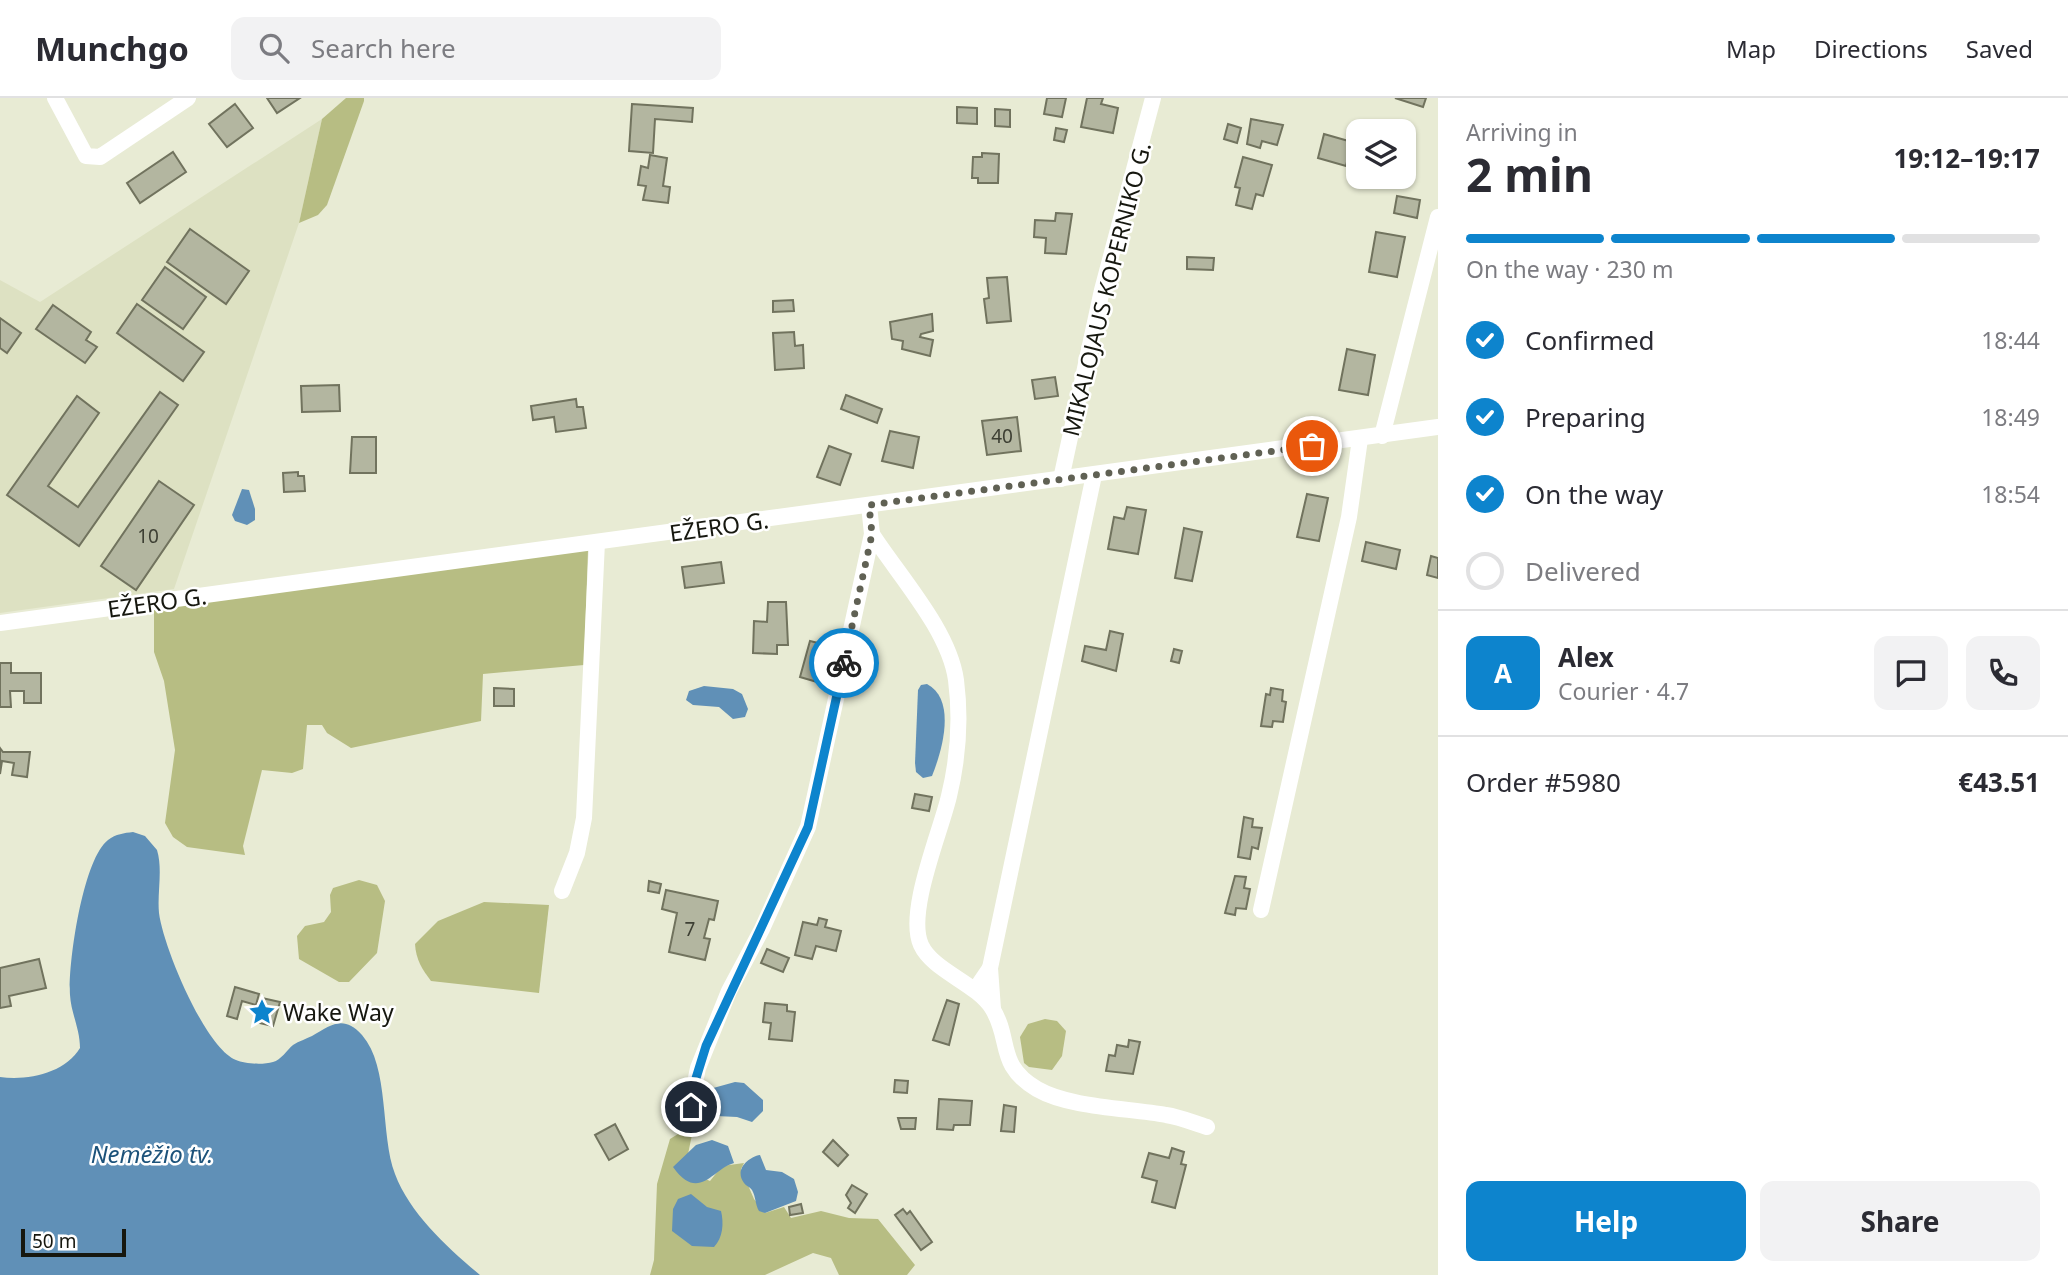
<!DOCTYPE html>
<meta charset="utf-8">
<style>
body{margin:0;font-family:"Noto Sans",sans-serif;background:#f2f2f3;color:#2b2b33;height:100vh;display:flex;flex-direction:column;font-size:26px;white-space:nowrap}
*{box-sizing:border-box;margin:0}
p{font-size:23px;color:#7c7c81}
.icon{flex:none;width:38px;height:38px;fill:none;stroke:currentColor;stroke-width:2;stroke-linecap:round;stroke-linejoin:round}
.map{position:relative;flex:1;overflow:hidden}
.details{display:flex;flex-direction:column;background:#fff;width:630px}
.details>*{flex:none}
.tools{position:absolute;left:1346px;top:21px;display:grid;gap:14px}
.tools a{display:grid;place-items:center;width:70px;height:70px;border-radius:14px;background:#fff;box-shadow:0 2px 5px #0004;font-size:35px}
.scale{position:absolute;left:21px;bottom:18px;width:105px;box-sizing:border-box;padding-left:7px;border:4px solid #16170f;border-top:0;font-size:19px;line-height:24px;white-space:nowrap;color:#16170f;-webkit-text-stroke:5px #fff;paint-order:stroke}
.pin{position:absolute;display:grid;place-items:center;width:60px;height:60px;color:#fff;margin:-30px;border:4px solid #fff;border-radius:50%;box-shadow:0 2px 7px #0007}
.courier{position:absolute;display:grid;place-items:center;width:70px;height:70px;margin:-35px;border:5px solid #0d84cd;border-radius:50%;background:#fff;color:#222;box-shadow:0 2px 9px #0007}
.overview em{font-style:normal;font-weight:700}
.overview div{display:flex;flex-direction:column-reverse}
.overview{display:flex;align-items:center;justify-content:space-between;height:119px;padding:0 28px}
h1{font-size:46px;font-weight:700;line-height:52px}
.bar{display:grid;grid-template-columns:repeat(4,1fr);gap:10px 7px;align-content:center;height:84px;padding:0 28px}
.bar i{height:9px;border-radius:5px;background:#e1e1e2}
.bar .active{background:#0d84cd}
.bar p{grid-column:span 4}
.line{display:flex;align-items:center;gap:18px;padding:0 28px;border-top:2px solid #e1e1e2}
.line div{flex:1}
.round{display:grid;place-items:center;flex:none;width:74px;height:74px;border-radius:14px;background:#f2f2f3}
ol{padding:0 28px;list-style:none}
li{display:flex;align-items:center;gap:21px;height:77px}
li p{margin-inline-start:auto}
li .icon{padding:7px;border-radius:50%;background:#0d84cd;color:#fff;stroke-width:4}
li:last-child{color:#7c7c81}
li i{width:38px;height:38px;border:4px solid #e1e1e2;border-radius:50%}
.button{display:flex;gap:14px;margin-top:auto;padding:14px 28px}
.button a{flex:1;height:80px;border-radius:14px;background:#0d84cd;color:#fff;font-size:28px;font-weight:700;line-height:80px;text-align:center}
.button a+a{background:#f2f2f3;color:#2b2b33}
header{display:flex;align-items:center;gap:42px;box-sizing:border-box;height:98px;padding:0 35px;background:#fff;border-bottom:2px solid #e1e1e2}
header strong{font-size:33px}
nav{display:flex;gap:38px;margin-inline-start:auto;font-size:24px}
.search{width:490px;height:63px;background:#f2f2f3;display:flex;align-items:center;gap:18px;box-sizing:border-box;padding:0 24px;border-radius:14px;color:#7c7c81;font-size:26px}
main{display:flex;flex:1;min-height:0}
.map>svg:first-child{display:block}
</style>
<header>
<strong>Munchgo</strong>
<div class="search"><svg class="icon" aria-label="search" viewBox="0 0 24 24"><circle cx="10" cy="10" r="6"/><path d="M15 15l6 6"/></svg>Search here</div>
<nav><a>Map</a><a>Directions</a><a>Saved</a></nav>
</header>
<main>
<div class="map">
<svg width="1438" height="1177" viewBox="0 0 1438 1177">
<rect width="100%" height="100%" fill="#e8ebd4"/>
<polygon fill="#dde1c2" points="322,21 299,125 174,491 0,515 0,182 40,204"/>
<g fill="#b7bd83">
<polygon points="346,0 364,0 364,3 327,107 318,117 299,125 322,21"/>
<polygon points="588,452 584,567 483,576 481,623 351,650 327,635 322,627 307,627 303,671 292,675 262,672 243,748 245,757 187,749 173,739 165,725 175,652 164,583 154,554 154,511"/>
<polygon points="359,782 377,787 385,803 377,855 349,884 339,884 299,861 297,838 305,828 324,824 331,814 330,797 333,790"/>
<path d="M484 804 549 807 539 895 431 883C422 871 416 862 415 846L438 823Z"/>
<polygon points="1045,921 1057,923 1066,933 1062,958 1052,972 1029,969 1024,965 1020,939 1028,926"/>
<polygon points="686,1031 693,1032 688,1056 676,1068 710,1083 722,1068 744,1065 741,1071 754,1101 765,1115 784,1109 791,1120 821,1113 849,1120 878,1121 915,1167 907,1177 839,1177 831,1160 813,1155 765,1177 650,1177 654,1162 657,1086 670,1041"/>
</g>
<g fill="#6090b7">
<polygon points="242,391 249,392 255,411 255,422 247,427 235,423 232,417"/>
<path d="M927 586C957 602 942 653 932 678L923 680 916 674 915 665 918 592 921 587Z"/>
<polygon points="704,588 733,591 742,596 748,611 745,619 733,621 719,609 693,607 686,602 689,593"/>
<path d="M133 734 145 738 157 752C163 772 157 794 159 815 163 848 205 950 236 962 245 966 263 967 273 964 281 962 287 952 293 947 299 943 306 941 312 938 332 926 344 917 362 937 390 969 380 1037 395 1076 410 1116 448 1150 480 1177H0V979C28 983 65 975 80 950 80 931 71 915 70 897 68 865 83 761 108 742 116 736 124 735 133 734Z"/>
<polygon points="735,984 744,985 763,1002 763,1013 752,1024 737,1019 716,1018 704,1011 702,999 706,992"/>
<path d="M712 1042 728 1048 734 1065C712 1071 699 1105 673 1069L696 1047Z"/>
<path d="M760 1057 766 1072 782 1074 794 1081 798 1094 796 1103 765 1115 759 1113C755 1106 756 1099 752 1092 750 1089 746 1088 744 1085 734 1072 748 1059 760 1057Z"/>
<path d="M691 1096 707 1109 721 1113C724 1125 723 1140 714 1149L692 1148 672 1133 673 1111 678 1101Z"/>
</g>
<g fill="#b3b6a0" stroke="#71735e" stroke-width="2">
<polygon points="267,0 300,0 277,15"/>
<polygon points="1047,0 1066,0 1062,19 1044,16"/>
<polygon points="1087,0 1103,0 1101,6 1118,10 1113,35 1081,29"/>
<polygon points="1395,0 1426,0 1423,9"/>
<polygon points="235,6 253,30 227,49 209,26"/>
<polygon points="632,6 693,10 692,24 655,21 653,55 629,53"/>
<polygon points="957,9 977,10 977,26 957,25"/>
<polygon points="995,11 1010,12 1010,29 995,28"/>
<polygon points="1251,21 1283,27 1277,47 1262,43 1260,50 1247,46"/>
<polygon points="1228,26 1241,30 1237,45 1224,41"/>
<polygon points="1056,30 1067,32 1064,44 1054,42"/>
<polygon points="1324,36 1352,44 1346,68 1318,60"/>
<polygon points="173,54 186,74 140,105 127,85"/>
<polygon points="982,55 999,56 998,85 978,85 978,80 972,80 973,59 982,59"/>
<polygon points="650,57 667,60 663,88 670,89 668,105 643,102 646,88 638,87 641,68 648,70"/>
<polygon points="1243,59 1272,67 1263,98 1256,96 1252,111 1236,107 1240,90 1235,89"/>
<polygon points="1363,79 1396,79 1396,84 1382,81 1381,84"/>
<polygon points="1397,98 1420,102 1417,120 1394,115"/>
<polygon points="1056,115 1072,116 1066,156 1045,155 1046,140 1034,139 1035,122 1055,123"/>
<polygon points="190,131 249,173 226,206 167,164"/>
<polygon points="1376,134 1405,139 1397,179 1369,174"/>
<polygon points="1187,159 1214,160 1213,172 1187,171"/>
<polygon points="165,169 206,199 183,231 142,202"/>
<polygon points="1007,179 1011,223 987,225 984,201 989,200 987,180"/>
<polygon points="793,202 794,213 773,214 773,203"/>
<polygon points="137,206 204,254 183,283 117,235"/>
<polygon points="53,207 91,234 86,242 97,249 85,265 36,231"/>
<polygon points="932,216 933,233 921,236 920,239 933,242 930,258 902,251 903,243 892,241 890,224"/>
<polygon points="0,220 21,235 7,255 0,250"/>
<polygon points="794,234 795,248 803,247 804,270 775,272 773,235"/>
<polygon points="1347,251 1375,257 1368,297 1339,292"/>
<polygon points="1055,279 1058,298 1035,301 1032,282"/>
<polygon points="339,287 340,313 302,314 301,288"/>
<polygon points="160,294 178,307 79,448 7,397 77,298 99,315 48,388 78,409"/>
<polygon points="846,297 882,311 877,325 841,311"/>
<polygon points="576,301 577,309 583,309 586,330 556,334 554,319 533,322 531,308"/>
<polygon points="1017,319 1021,353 987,357 982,323"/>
<polygon points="890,333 919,339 913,370 882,363"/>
<polygon points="352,339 376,339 376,375 350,375"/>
<polygon points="829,348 851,356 840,387 817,379"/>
<polygon points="298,374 298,378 304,378 305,393 284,394 283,375"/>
<polygon points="159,383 194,407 136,492 101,468"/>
<polygon points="1307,396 1328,400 1319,443 1297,439"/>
<polygon points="1127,409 1146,412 1138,456 1108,451 1114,419 1124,421"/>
<polygon points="1184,430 1202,434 1192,483 1175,480"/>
<polygon points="1366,444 1400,452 1396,471 1362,463"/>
<polygon points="1431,458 1438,460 1438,480 1427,477"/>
<polygon points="721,464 724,485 685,490 682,469"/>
<polygon points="768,504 786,504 788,547 777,547 777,556 753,555 754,523 767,524"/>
<polygon points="1110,533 1123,536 1116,573 1082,563 1085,548 1106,552"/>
<polygon points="810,543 826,547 817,584 800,579"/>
<polygon points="1174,551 1182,553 1179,565 1171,563"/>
<polygon points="0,565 11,565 11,575 41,575 41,605 24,605 24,593 10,593 11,609 0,609"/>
<polygon points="494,590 514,591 514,608 494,608"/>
<polygon points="1271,590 1283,592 1282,603 1286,604 1283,624 1273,623 1272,629 1261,628 1266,596 1270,597"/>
<polygon points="0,650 3,654 30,654 27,679 12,677 14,665 2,663 0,676"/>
<polygon points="915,696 932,699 929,713 912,710"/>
<polygon points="1244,719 1253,721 1252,729 1262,730 1258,751 1252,749 1250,761 1238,759"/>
<polygon points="1235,778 1246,779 1244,790 1250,791 1246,811 1236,810 1235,817 1225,815"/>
<polygon points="649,783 661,786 659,795 648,793"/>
<polygon points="666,792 718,803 714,822 709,821 704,840 710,841 705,862 669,854 677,815 662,811"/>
<polygon points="819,820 827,822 825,829 841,833 836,853 816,848 812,861 795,857 803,824 817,827"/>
<polygon points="767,851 789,860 783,874 761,865"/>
<polygon points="39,861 46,890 9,898 11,908 0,910 0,870"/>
<polygon points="235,889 259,896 256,907 242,903 237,921 227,918"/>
<polygon points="262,900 280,904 273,928 255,924"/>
<polygon points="947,902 959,906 949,947 933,942"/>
<polygon points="765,905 787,907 787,913 795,914 792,943 769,941 771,925 763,924"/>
<polygon points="1129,942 1140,944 1133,976 1106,973 1109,957 1115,958 1117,947 1128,949"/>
<polygon points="895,982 908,983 907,995 894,994"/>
<polygon points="939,1001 972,1003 970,1027 954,1027 953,1032 937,1031"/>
<polygon points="1004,1007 1016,1009 1014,1034 1001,1033"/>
<polygon points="898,1020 916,1020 915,1031 901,1031"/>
<polygon points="615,1026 628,1051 609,1062 595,1037"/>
<polygon points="833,1042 848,1057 838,1068 823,1054"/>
<polygon points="1172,1050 1184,1054 1181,1066 1186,1067 1175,1110 1152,1104 1157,1083 1142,1079 1149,1055 1169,1060"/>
<polygon points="852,1087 867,1096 855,1115 848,1110 851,1105 846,1097"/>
<polygon points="801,1106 803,1115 790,1117 789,1109"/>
<polygon points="903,1111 907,1116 910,1113 932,1144 921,1152 895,1117"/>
</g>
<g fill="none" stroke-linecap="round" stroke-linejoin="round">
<g stroke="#fff" stroke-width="16">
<polyline points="55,0 86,58 100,59 188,0"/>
<polyline points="1382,338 1438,119"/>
<polyline points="1061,381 1102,192 1153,0"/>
<path d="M872 436C899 478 949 532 956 582 961 621 958 661 949 698 941 733 906 814 921 847 933 873 976 885 992 910 1012 942 996 967 1037 991 1070 1010 1128 1010 1166 1017 1180 1019 1194 1025 1207 1029"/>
<polyline points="0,525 1438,329"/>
<polyline points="562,793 577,755 584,720 597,444"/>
<polyline points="1261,812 1349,419 1360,341"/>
<polyline points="990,870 1094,377"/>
<polyline points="975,892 990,870 993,911"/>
<polyline points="690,1009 698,970 729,893 762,831 808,729 872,436 869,407"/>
</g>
</g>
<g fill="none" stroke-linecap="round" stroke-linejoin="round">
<polyline stroke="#606154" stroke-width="7" stroke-dasharray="0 12.6" points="844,565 872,436 869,407 1312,348"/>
<polyline stroke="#0d84cd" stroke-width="9" points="691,1009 692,993 706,948 808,729 844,565"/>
</g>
<defs>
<symbol id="sight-bare" viewBox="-9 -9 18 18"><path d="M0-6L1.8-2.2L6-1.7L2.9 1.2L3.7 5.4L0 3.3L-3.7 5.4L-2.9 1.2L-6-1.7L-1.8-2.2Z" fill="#0d84cd" stroke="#fff" stroke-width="2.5" paint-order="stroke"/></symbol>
</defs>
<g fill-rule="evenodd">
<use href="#sight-bare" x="243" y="895" width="38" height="38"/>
</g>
<g text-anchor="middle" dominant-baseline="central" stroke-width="5" stroke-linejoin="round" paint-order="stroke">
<g font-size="19" fill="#3d3f33">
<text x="1002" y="338">40</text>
<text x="148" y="438">10</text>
<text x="690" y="831">7</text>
</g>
<g font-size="23" fill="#16170f" stroke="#fff">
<text transform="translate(1106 191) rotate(-76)">MIKALOJAUS KOPERNIKO G.</text>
<text transform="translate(719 428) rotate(-8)">EŽERO G.</text>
<text transform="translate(157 504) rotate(-8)">EŽERO G.</text>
</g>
<g font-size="23" fill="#16170f" stroke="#fff" text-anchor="start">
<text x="283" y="914">Wake Way</text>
</g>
<g font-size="24" font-style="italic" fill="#1c527a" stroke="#fff">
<text x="152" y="1055">Nemėžio tv.</text>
</g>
</g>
</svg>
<div class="tools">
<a><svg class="icon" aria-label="layers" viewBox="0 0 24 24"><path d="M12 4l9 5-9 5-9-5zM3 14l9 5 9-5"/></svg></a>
</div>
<div class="scale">50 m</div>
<div class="pin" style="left:1312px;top:348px;background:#ea580c"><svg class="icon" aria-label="bag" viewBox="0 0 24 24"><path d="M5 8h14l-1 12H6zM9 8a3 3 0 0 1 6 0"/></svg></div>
<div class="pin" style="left:691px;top:1009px;background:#1f2937"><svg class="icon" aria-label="home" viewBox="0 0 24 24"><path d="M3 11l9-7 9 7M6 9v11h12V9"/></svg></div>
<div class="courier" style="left:844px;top:565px"><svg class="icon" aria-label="bike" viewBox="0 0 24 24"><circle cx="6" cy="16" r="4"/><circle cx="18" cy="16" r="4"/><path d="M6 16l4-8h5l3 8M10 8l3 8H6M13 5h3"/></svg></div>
</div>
<section class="details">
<div class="overview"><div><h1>2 min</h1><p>Arriving in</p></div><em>19:12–19:17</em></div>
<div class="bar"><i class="active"></i><i class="active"></i><i class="active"></i><i></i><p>On the way · 230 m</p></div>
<ol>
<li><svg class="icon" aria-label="check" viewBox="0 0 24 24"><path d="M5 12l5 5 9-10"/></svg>Confirmed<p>18:44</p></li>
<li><svg class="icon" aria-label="check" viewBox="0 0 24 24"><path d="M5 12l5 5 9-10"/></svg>Preparing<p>18:49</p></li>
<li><svg class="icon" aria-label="check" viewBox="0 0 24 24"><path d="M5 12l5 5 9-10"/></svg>On the way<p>18:54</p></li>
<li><i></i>Delivered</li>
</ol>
<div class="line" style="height:126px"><b class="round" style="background:#0d84cd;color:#fff">A</b><div><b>Alex</b><p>Courier · 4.7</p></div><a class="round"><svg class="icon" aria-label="chat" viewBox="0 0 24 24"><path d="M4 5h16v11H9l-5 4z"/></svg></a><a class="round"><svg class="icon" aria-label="phone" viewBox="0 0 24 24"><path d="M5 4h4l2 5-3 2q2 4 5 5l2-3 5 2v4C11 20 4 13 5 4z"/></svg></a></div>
<div class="line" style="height:91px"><div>Order #5980</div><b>€43.51</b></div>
<div class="button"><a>Help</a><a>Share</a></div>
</section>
</main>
